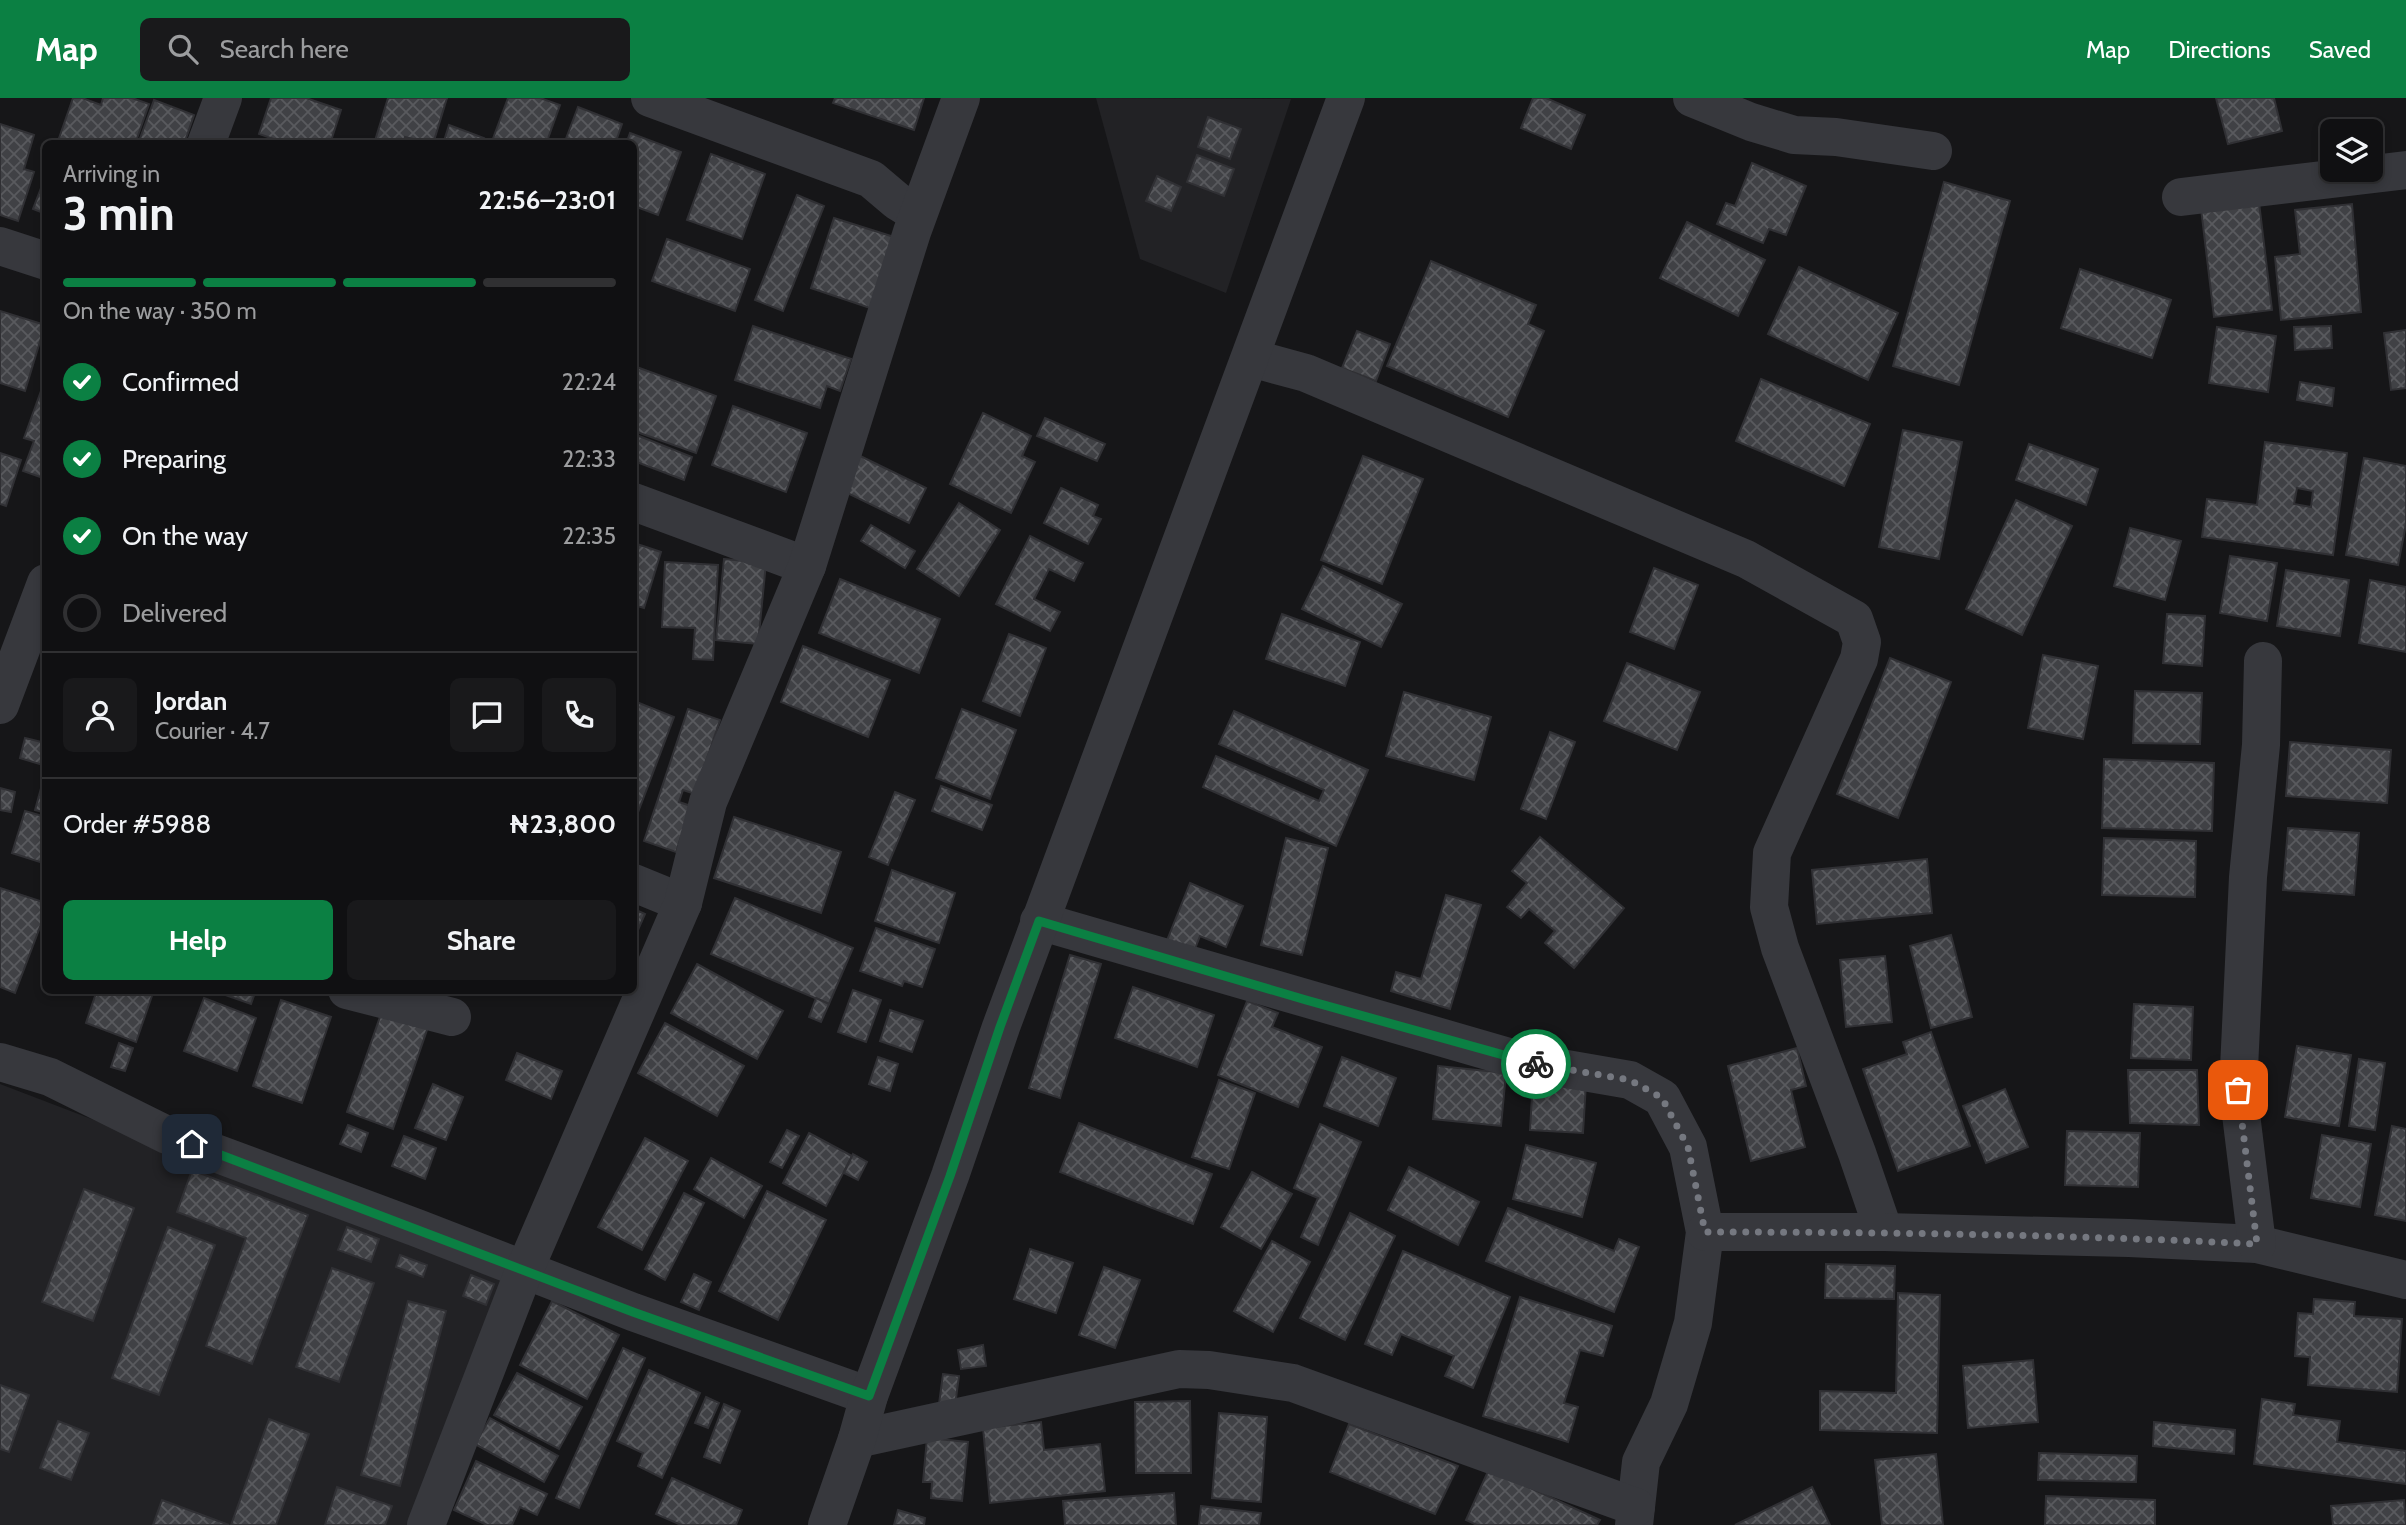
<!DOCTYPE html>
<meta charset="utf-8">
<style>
body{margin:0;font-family:Cabin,sans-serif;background:#19191b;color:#f1f3f6;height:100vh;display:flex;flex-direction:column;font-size:26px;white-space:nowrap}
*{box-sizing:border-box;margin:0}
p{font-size:23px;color:#9c9d9f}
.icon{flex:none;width:38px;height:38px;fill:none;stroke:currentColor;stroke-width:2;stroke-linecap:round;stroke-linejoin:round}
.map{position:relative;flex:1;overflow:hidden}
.sheet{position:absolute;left:42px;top:42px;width:595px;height:854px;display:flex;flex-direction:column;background:#101012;border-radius:10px;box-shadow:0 4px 10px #0003,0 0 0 2px #303032}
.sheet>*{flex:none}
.buttons{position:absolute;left:2320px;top:21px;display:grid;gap:14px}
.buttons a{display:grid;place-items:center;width:63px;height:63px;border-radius:10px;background:#101012;box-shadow:0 4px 10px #0003,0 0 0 2px #303032;font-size:35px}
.pin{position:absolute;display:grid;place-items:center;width:60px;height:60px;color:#fff;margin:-30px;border-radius:14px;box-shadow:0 4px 10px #0006}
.courier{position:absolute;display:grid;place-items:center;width:70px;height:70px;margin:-35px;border:5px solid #0b8043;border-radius:50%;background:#fff;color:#222;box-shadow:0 2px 9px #0007}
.summary em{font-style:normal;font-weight:700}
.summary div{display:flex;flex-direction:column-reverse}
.summary{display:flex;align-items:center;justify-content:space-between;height:119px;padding:0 21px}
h1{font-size:46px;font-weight:700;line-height:52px}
.bar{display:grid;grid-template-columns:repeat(4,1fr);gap:10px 7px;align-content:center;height:84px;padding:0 21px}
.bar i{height:9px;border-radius:5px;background:#303032}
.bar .active{background:#0b8043}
.bar p{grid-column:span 4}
.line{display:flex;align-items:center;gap:18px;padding:0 21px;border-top:2px solid #303032}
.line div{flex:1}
.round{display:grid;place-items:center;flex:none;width:74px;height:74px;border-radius:10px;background:#19191b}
ol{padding:0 21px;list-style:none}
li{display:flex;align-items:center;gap:21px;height:77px}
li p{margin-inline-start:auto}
li .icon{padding:7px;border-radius:50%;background:#0b8043;color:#fff;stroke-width:4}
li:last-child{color:#9c9d9f}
li i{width:38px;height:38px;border:4px solid #303032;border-radius:50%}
.cta{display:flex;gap:14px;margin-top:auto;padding:14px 21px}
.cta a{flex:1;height:80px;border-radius:10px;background:#0b8043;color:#fff;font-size:28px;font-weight:700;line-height:80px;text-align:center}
.cta a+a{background:#19191b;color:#f1f3f6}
header{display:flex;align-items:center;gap:42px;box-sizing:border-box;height:98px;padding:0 35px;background:#0b8043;color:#fff}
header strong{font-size:33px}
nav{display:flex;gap:38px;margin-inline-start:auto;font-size:24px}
.search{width:490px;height:63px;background:#19191b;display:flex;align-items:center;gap:18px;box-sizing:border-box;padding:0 24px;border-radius:10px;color:#9c9d9f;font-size:26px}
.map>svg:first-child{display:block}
</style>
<header>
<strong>Map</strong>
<div class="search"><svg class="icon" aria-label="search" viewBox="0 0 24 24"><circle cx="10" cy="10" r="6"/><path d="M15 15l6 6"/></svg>Search here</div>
<nav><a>Map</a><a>Directions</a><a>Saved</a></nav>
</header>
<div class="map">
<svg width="2406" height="1427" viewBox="0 0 2406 1427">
<defs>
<pattern id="building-cross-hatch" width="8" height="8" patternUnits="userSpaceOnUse" patternTransform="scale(1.75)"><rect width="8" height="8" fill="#404145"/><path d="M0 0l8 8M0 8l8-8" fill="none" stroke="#595a5e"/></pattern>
</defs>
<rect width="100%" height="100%" fill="#161618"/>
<g fill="#222225">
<polygon points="1096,0 1291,1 1226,195 1140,161"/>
<polygon points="0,986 515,1183 413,1427 0,1427"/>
</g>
<g fill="url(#building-cross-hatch)" stroke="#303034" stroke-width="2" fill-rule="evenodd">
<polygon points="73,0 82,0 101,7 103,0 132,0 149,6 135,46 57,46"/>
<polygon points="271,0 306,0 341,12 330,46 288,46 259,36"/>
<polygon points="388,0 447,0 433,46 405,39 403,46 374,46"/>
<polygon points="508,0 540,0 560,7 546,46 491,46"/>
<polygon points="835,0 924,0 914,32 833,5"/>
<polygon points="1533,0 1546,0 1585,17 1571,51 1521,30"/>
<polygon points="2216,0 2274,0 2282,33 2228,46"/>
<polygon points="154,2 194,17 184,46 138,46"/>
<polygon points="578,9 622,26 615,46 564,46"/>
<polygon points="1208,19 1241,31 1230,61 1198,49"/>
<polygon points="0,26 34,37 24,71 34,74 18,123 0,117"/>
<polygon points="449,27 484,40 482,46 443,46"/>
<polygon points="630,35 681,54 658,117 634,108 634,46 626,46"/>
<polygon points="711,56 765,76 742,141 687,122"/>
<polygon points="1197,57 1234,71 1224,98 1187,84"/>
<polygon points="1752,65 1806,88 1786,137 1769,131 1763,145 1717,126 1726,105 1735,108"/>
<polygon points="46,77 46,116 33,111"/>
<polygon points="1157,78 1181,89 1171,113 1146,103"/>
<polygon points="1944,84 2010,103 1959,287 1893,268"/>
<polygon points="2258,96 2272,212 2214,219 2200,102"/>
<polygon points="797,97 824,108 783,213 755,202"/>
<polygon points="2352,106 2361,214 2281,222 2275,159 2300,156 2295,112"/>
<polygon points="834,120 894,139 870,210 811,190"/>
<polygon points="1687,124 1765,162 1738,218 1660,180"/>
<polygon points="667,141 750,171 735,213 652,183"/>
<polygon points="1431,163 1536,207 1528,226 1544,233 1508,319 1387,268"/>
<polygon points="1799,169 1898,215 1868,282 1768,236"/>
<polygon points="2080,171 2171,202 2152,260 2061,230"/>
<polygon points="0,213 45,227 25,293 0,285"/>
<polygon points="753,228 851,261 840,293 827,288 820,310 735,282"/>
<polygon points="2331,228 2332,250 2295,252 2294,229"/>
<polygon points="2217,229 2276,238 2268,294 2209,285"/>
<polygon points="2406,232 2406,290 2391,292 2384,235"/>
<polygon points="1357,233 1390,246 1376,283 1342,270"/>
<polygon points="634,268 716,298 696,355 634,333"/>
<polygon points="46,279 46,381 23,373 34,343 24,340"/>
<polygon points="1761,281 1870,326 1844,388 1736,343"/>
<polygon points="2300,284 2334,290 2332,308 2297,302"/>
<polygon points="733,308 807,335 786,394 712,367"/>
<polygon points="983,315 1031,338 1022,358 1035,364 1011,415 950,386"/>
<polygon points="1045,320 1105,346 1097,363 1037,338"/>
<polygon points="1903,332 1962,344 1939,461 1879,449"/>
<polygon points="634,336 692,359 684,382 634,363"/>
<path d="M2265 344 2347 355 2333 457 2202 439 2207 401 2257 407ZM2297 390 2313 393 2311 409 2294 406Z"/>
<polygon points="2029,346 2098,371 2086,407 2016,382"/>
<polygon points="852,354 926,390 909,425 835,389"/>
<polygon points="0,355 21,362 6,408 0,406"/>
<polygon points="1363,358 1423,381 1382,486 1321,462"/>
<polygon points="2364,360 2406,368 2406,426 2398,467 2346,457"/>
<polygon points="1061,390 1098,407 1093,418 1101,421 1088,446 1044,425"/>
<polygon points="2016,402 2072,428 2022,537 1966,511"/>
<polygon points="959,405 1000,432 959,498 917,471"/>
<polygon points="871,427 915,453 905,470 861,443"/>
<polygon points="2130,430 2181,443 2165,502 2114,488"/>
<polygon points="1030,438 1083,465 1074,483 1049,471 1034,501 1060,514 1050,533 996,506"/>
<polygon points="634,445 661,454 644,510 634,507"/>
<polygon points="2230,458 2277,465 2267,523 2220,515"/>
<polygon points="724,461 766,465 758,546 716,542"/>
<polygon points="665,464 718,467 713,562 693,561 695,530 662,529"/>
<polygon points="1323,468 1402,506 1381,549 1302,511"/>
<polygon points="1654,470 1698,487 1674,551 1630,534"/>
<polygon points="2286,472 2349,482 2340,538 2277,528"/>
<polygon points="840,481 940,521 919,575 819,535"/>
<polygon points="2370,482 2406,489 2406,554 2359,545"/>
<polygon points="1282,516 1360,544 1345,588 1266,561"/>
<polygon points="2167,516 2205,518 2202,568 2163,565"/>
<polygon points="1009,536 1046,550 1020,618 983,603"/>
<polygon points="803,548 890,582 868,639 781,604"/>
<polygon points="2043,557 2098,568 2083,641 2028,630"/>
<polygon points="1890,560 1951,584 1898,720 1837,696"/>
<polygon points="1627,565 1700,594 1677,652 1604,623"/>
<polygon points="2135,593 2202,595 2200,646 2133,645"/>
<polygon points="1404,594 1491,619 1474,682 1386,658"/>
<polygon points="634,603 674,619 634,725"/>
<polygon points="688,611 720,622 695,696 683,692 679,704 691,708 676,754 644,743"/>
<polygon points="962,611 1016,632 990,701 936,680"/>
<polygon points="1234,613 1368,672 1336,748 1203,689 1216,658 1319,703 1324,692 1219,646"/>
<polygon points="1550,634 1575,644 1546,721 1521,711"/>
<polygon points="25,640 46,645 46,668 20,660"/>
<polygon points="2290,644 2391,652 2387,705 2286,698"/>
<polygon points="2104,661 2214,665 2212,733 2102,730"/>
<polygon points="46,672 46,715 35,712"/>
<polygon points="941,688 992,707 982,732 932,713"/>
<polygon points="0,690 15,694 11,714 0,712"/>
<polygon points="895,694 915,702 888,767 869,759"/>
<polygon points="25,713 46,719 46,766 12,755"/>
<polygon points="734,719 841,754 821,815 714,780"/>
<polygon points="2288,730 2359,735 2354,797 2283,792"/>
<polygon points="1540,739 1624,810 1574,870 1545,845 1555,833 1529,811 1521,820 1507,809 1527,785 1512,773"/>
<polygon points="1286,740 1328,750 1302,857 1261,847"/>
<polygon points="2104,740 2196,743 2195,799 2102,797"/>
<polygon points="1927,761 1932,815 1817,826 1812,772"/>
<polygon points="892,772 955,795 939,845 875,823"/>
<polygon points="1190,785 1243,808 1226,849 1200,838 1193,856 1166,845"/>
<polygon points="0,790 46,805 46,813 15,895 0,889"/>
<polygon points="1446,797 1481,807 1450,911 1391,893 1396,874 1421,881"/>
<polygon points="735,800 853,850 829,906 711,856"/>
<polygon points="634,811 645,816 634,841"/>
<polygon points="876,830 935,851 922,889 904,883 902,888 860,873"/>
<polygon points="1951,837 1972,919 1931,930 1910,848"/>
<polygon points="1070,857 1101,866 1060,1000 1029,990"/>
<polygon points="1885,858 1892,924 1846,929 1840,862"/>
<polygon points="697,866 783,913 757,961 671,915"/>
<polygon points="1133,889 1214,917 1197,969 1115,940"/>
<polygon points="97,892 154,892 136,944 86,925"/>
<polygon points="211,892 256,892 251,906"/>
<polygon points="853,892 881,902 866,944 838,934"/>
<polygon points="204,900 256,920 237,973 184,953"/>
<polygon points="816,900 829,906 821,924 809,919"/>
<polygon points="281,902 331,919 302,1005 253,988"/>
<polygon points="1247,903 1278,915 1272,929 1322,949 1298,1009 1218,977"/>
<polygon points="2134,906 2193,909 2191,962 2131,960"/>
<polygon points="890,912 923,923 912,954 880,943"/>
<polygon points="382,913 428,929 393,1031 347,1014"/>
<polygon points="665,925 744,968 717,1018 638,975"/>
<polygon points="1931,934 1970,1048 1898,1073 1863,971 1907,956 1903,944"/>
<polygon points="119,945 133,950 125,973 111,969"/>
<polygon points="2297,948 2351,957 2339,1028 2285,1019"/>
<polygon points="1797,950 1806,988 1791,992 1805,1049 1751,1063 1728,968"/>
<polygon points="517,955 562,973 551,1001 506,982"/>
<polygon points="878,959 898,966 890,993 869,986"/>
<polygon points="1342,959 1396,980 1378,1028 1324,1008"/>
<polygon points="2359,961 2385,965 2375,1032 2349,1028"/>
<polygon points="1438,968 1506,975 1501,1028 1433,1021"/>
<polygon points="2128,972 2197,972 2199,1027 2130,1025"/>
<polygon points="1533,981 1586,985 1583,1035 1530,1032"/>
<polygon points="1219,982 1255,995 1229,1071 1192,1059"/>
<polygon points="433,986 463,999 446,1042 415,1030"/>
<polygon points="2005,991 2028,1049 1986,1065 1963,1008"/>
<polygon points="1079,1025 1212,1076 1193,1126 1060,1074"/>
<polygon points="1320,1026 1361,1044 1318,1147 1301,1139 1318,1100 1294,1090"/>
<polygon points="348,1027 368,1035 361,1054 340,1046"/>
<polygon points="2392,1028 2406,1031 2406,1123 2375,1117"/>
<polygon points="787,1032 799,1038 782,1070 770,1064"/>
<polygon points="2067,1033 2140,1035 2138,1089 2065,1087"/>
<polygon points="809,1035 852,1058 826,1108 783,1085"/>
<polygon points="2322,1037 2371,1046 2360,1109 2311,1100"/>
<polygon points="404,1038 436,1050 425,1081 392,1068"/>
<polygon points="645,1040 688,1063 642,1152 598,1129"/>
<polygon points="1526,1047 1596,1065 1582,1119 1513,1101"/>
<polygon points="853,1056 867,1064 858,1082 844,1075"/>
<polygon points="711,1060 762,1088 744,1120 694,1091"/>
<polygon points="1409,1069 1479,1104 1458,1147 1388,1112"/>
<polygon points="192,1072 308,1117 252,1266 206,1248 246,1140 177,1114"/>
<polygon points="1252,1074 1292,1096 1261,1151 1221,1129"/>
<polygon points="84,1091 134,1110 93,1223 42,1204"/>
<polygon points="767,1093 826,1122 778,1222 719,1193"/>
<polygon points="684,1095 704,1105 665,1182 645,1171"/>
<polygon points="1508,1110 1614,1153 1619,1141 1639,1149 1614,1214 1486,1163"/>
<polygon points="1350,1115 1395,1138 1345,1242 1300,1220"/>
<polygon points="168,1129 215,1147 159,1297 112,1280"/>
<polygon points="347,1129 379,1141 371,1164 338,1152"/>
<polygon points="1272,1143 1310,1164 1273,1234 1234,1213"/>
<polygon points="1030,1151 1073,1165 1056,1215 1014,1201"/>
<polygon points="1403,1153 1510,1199 1473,1290 1445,1278 1454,1258 1401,1236 1392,1257 1365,1246"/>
<polygon points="400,1157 427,1167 423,1179 396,1169"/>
<polygon points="1826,1166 1895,1168 1894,1201 1825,1200"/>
<polygon points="1104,1169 1140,1182 1115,1250 1079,1237"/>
<polygon points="332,1170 374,1185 339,1284 296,1269"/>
<polygon points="694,1176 711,1184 699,1212 681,1204"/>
<polygon points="471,1177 494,1186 486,1207 463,1198"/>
<polygon points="1898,1195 1940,1197 1937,1335 1820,1332 1820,1293 1896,1295"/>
<polygon points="1520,1199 1612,1228 1603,1258 1580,1252 1564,1305 1578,1309 1568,1344 1483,1318"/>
<polygon points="2314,1201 2355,1204 2354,1218 2402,1221 2397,1294 2308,1287 2310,1259 2295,1258 2298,1215 2313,1216"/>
<polygon points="408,1203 446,1213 400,1388 361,1377"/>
<polygon points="552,1203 619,1237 587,1301 520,1267"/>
<polygon points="983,1247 986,1268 961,1271 958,1252"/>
<polygon points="623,1250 645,1260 579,1410 556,1400"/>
<polygon points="2033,1262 2038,1324 1968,1330 1963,1268"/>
<polygon points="649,1272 700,1295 662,1380 638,1368 643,1355 617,1343"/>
<polygon points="517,1275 582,1309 559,1351 494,1317"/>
<polygon points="943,1276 959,1278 955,1308 939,1306"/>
<polygon points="0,1287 29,1297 9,1354 0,1351"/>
<polygon points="706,1299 719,1305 708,1330 695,1325"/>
<polygon points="2262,1301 2295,1306 2293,1317 2340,1323 2337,1344 2406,1353 2406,1386 2254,1366"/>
<polygon points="1190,1303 1191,1375 1136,1375 1135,1304"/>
<polygon points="724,1306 740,1313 720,1365 704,1359"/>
<polygon points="1219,1315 1267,1319 1261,1404 1212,1400"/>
<polygon points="490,1320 558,1358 544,1384 475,1346"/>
<polygon points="269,1321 309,1336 276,1427 231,1427"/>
<polygon points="58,1323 89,1335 71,1382 40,1370"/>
<polygon points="1041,1324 1044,1352 1100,1346 1105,1393 990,1405 983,1330"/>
<polygon points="2154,1324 2235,1332 2234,1356 2153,1348"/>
<polygon points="1349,1326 1458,1368 1435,1416 1330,1374"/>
<polygon points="927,1340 968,1344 962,1403 931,1400 932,1384 923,1384"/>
<polygon points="2039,1355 2137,1358 2136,1384 2038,1382"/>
<polygon points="1936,1356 1943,1427 1882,1427 1875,1362"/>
<polygon points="476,1363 547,1396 537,1417 520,1409 512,1427 487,1427 454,1412"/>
<polygon points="1489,1371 1600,1422 1597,1427 1477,1427 1466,1422"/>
<polygon points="672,1380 742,1412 736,1427 681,1427 656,1416"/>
<polygon points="337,1389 392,1408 385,1427 325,1427"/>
<polygon points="1812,1389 1830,1427 1735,1427"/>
<polygon points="1174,1395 1176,1427 1065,1427 1063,1403"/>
<polygon points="2046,1398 2155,1402 2155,1427 2045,1427"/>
<polygon points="162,1402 229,1427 153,1427"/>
<polygon points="2404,1402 2406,1427 2333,1427 2331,1408"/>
<polygon points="1201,1408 1261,1415 1259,1427 1199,1427"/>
<polygon points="898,1412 925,1420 924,1427 894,1427"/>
</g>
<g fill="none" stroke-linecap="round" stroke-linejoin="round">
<g stroke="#37383d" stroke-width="38">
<polyline points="650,0 871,81 897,103 918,116"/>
<polyline points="1692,0 1751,24 1794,37 1836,39 1933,53"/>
<polyline points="206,46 223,0"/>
<polyline points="2181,99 2406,72"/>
<polyline points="0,148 46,163"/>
<polyline points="1251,260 1306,275 1746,461 1854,521 1862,544 1859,561 1772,755 1769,809 1780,850 1857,1055 1884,1134"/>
<polyline points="634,404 807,468"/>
<polyline points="0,607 46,485"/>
<polyline points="634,785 683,805"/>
<polyline points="1039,823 1526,964 1630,982 1662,1000 1688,1049 1705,1134 1693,1225 1669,1306 1641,1364 1634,1427"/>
<polyline points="347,892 452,919"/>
<polyline points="0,964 50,979 167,1037 417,1130 633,1214 869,1298"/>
<polyline points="1705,1134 1884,1134 2129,1140 2257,1146 2406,1182"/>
<polyline points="2257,1146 2238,992 2248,779 2261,647 2263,563"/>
<polyline points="857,1341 1179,1271 1209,1272 1293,1285 1636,1409"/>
<polyline points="426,1427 524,1173 683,805 708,704 807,468 912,134 961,0"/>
<polyline points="827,1427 857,1341 869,1298 950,1078 1001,929 1346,0"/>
</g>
</g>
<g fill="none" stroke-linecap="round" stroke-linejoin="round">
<path stroke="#757880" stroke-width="7" stroke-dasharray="0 12.6" d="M1536 966 1630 982 1662 1000 1688 1049 1705 1134C1889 1134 2073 1137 2257 1146L2238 992"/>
<polyline stroke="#0b8043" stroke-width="9" points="192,1046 633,1214 869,1298 950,1078 1000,929 1039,823 1306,902 1536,966"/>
</g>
</svg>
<div class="buttons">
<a><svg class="icon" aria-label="layers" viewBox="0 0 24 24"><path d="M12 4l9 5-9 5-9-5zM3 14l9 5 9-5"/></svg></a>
</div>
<div class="pin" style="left:2238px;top:992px;background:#ea580c"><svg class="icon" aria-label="bag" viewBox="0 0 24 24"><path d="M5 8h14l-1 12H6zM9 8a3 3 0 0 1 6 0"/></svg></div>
<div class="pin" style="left:192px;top:1046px;background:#1f2937"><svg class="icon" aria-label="home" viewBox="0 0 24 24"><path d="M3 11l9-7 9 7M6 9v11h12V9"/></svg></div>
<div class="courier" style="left:1536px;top:966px"><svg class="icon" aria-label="bike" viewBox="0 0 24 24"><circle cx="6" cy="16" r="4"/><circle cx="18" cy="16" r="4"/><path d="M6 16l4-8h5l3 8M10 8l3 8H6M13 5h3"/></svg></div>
<section class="sheet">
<div class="summary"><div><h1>3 min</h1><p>Arriving in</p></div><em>22:56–23:01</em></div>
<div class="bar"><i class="active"></i><i class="active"></i><i class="active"></i><i></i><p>On the way · 350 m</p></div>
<ol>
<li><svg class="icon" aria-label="check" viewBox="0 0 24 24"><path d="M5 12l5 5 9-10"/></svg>Confirmed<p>22:24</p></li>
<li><svg class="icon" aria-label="check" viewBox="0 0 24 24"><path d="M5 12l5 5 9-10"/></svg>Preparing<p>22:33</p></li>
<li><svg class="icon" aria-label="check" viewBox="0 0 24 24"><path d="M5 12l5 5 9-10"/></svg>On the way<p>22:35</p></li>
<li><i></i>Delivered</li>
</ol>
<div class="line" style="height:126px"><a class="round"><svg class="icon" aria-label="person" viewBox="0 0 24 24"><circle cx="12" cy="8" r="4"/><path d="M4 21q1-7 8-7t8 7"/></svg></a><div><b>Jordan</b><p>Courier · 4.7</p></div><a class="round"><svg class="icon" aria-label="chat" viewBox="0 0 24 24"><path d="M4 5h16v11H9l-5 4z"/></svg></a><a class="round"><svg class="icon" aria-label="phone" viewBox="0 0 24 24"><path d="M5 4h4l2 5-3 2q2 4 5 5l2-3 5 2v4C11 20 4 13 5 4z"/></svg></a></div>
<div class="line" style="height:91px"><div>Order #5988</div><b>₦23,800</b></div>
<div class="cta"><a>Help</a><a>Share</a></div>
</section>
</div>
